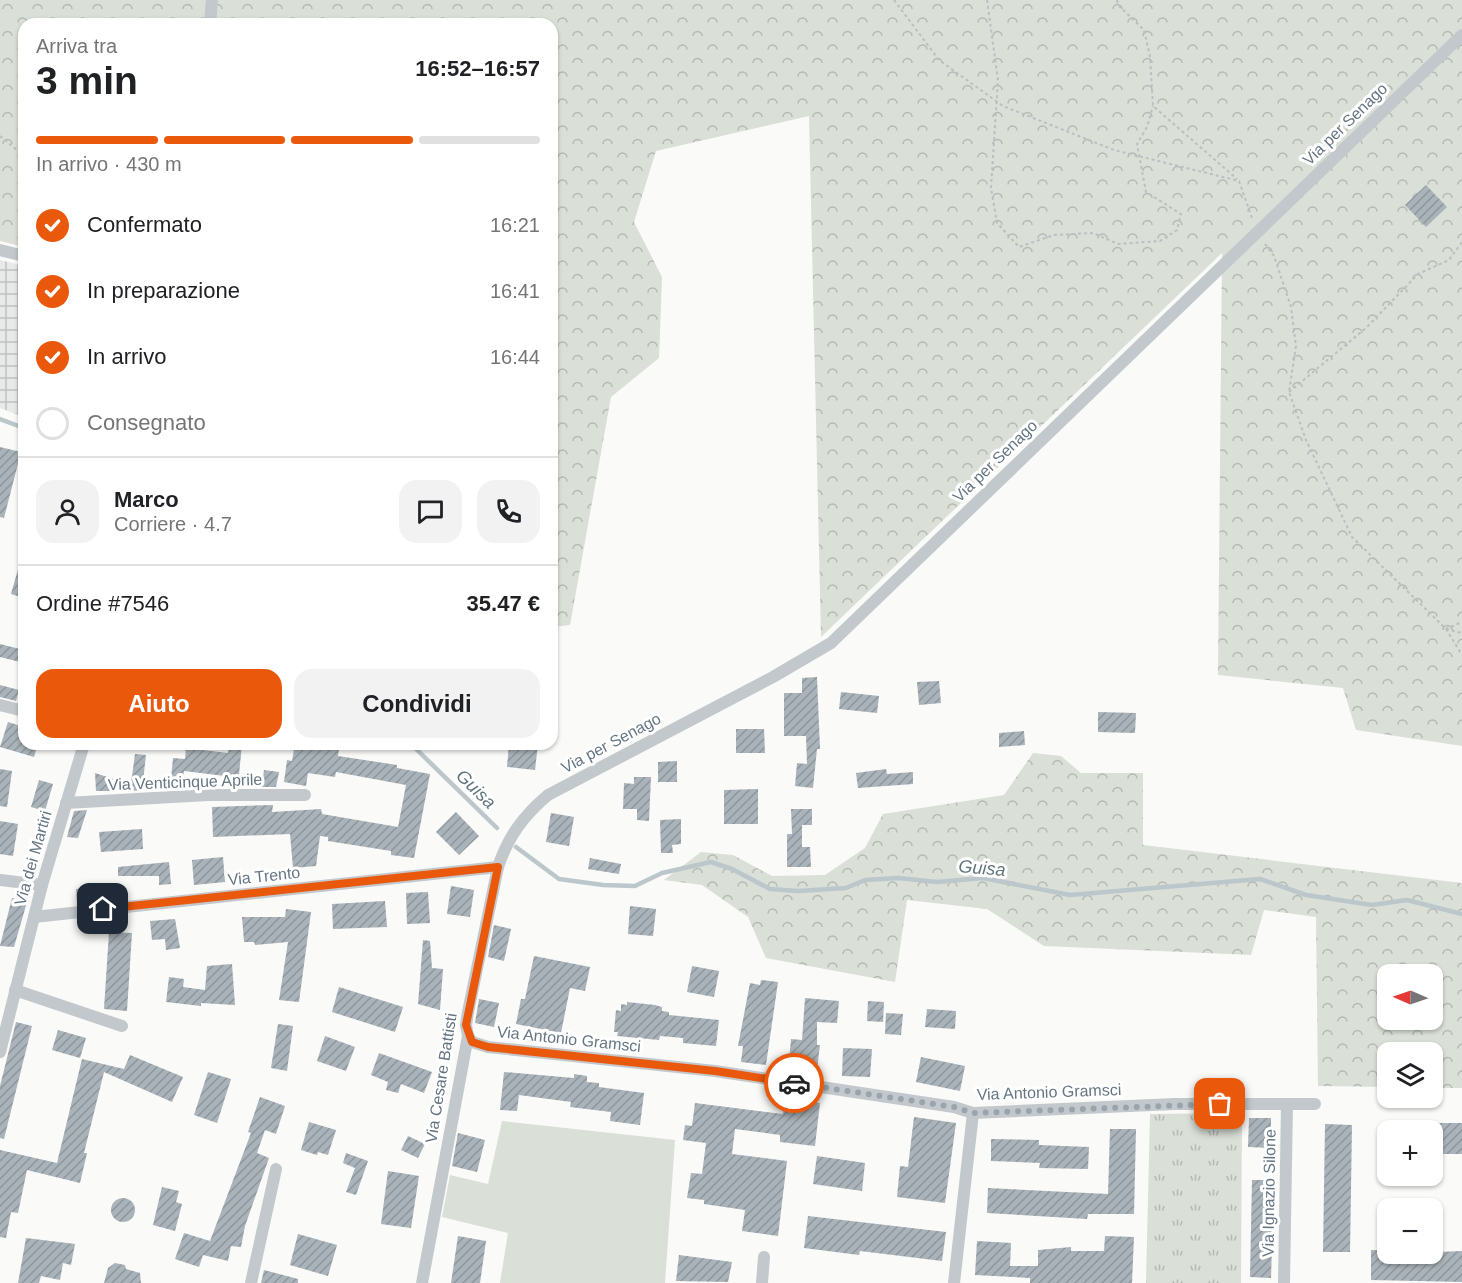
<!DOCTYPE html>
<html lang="it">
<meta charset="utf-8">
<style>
body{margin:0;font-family:Arial,sans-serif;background:#f2f2f2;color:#202124;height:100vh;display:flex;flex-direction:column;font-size:22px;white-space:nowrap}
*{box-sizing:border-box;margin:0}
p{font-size:20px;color:#757577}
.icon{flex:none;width:33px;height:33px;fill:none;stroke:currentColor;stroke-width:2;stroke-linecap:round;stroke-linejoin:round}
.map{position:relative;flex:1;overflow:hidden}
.panel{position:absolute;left:18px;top:18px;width:540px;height:732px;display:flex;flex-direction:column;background:#fff;border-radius:18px;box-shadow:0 2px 4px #0004}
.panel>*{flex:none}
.needle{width:39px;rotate:272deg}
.controls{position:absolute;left:1377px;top:964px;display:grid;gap:12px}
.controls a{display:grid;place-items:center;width:66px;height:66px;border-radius:12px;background:#fff;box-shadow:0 2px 4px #0004;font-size:30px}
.pin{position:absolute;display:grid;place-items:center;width:51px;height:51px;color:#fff;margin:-26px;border-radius:12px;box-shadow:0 3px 9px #0006}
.courier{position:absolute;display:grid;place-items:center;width:60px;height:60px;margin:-30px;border:4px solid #ea580c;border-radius:50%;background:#fff;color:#222;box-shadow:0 2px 8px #0007}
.overview em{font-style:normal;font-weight:700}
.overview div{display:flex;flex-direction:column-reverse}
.overview{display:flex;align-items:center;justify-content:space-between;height:102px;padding:0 18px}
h1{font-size:39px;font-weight:700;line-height:45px}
.bar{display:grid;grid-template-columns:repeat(4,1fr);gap:9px 6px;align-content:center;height:72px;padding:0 18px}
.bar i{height:8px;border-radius:4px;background:#e0e0e0}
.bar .selected{background:#ea580c}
.bar p{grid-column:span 4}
.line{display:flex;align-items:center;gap:15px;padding:0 18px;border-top:2px solid #e0e0e0}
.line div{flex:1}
.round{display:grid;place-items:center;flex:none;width:63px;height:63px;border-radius:18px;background:#f2f2f2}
ol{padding:0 18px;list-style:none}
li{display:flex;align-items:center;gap:18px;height:66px}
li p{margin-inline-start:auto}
li .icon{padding:6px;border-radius:50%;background:#ea580c;color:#fff;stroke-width:4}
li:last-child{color:#757577}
li i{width:33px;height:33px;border:3px solid #e0e0e0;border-radius:50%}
.primary-button{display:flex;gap:12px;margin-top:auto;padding:12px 18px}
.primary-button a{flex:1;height:69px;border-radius:18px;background:#ea580c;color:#fff;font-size:24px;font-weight:700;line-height:69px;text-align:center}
.primary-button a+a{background:#f2f2f2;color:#202124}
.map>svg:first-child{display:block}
</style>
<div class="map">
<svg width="1462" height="1283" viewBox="0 0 1462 1283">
<defs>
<pattern id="industrial-grid" width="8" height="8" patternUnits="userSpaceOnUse" patternTransform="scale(1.5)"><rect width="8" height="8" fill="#e8e9e9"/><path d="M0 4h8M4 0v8" fill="none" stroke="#c0c1c2"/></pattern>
<pattern id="forest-crowns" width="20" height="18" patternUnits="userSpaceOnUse" patternTransform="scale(1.5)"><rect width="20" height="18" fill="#dadfd7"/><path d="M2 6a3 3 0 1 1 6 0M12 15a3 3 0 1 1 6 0" fill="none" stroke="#b4b9b4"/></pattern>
<pattern id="park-tufts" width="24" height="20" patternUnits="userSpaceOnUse" patternTransform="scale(1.5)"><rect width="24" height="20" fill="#dadfd7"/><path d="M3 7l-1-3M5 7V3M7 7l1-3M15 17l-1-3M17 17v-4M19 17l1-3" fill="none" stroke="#b4b9b4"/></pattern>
<pattern id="building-hatch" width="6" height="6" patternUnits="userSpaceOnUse" patternTransform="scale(1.5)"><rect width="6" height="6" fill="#aab3b9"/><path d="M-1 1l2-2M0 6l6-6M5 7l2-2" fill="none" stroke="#8e969c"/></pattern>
</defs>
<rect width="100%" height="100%" fill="#fafaf8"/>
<polygon fill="url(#industrial-grid)" points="0,260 24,266 24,417 0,408"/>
<polygon fill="#dadfd7" points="502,1121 675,1140 665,1283 500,1283 508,1233 442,1217 450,1175 488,1184"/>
<g fill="url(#forest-crowns)" fill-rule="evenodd">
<polygon points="0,0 1462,0 1462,746 1356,730 1343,688 1218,675 1222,253 821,637 809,116 656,151 634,222 662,277 659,358 611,397 570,625 552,627 552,24 24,24 24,247 0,241"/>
<path d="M1033 753 1061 756 1081 773H1143V845L1462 883V1088H1433L1432 1053H1388L1387 1087 1318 1086 1316 917 1264 910 1251 955 1044 946 987 909 907 900 895 982 766 958 748 917 702 885 664 880 701 852 733 855 772 876 825 875 865 848 883 814 1004 795ZM1388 975H1432V1020H1388Z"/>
</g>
<polygon fill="url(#park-tufts)" points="1242,1113 1241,1283 1146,1283 1150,1114"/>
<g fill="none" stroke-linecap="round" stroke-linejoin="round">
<g stroke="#bbc7cb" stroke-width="4.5">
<polyline points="0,419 24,428"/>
<polyline points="411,744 497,828"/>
<polyline points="516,847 559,879 603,885 635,886 662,873 711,862 732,869 770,889 798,891 846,888 865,880 898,878 937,882 983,878 1070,895 1260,879 1306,895 1372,905 1407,900 1462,914"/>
</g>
</g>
<g fill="url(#building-hatch)">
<polygon points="1426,185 1447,207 1426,227 1405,205"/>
<polygon points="0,447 21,452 4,518 0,517"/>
<polygon points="21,559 24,560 24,598 11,594"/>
<polygon points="0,644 24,650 24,663 0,657"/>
<polygon points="817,677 820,749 817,749 813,788 795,786 797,763 807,764 806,736 784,736 784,693 802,693 802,678"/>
<polygon points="939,681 941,703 919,705 917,682"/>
<polygon points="0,685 19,690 16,701 0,697"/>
<polygon points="841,692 879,696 877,713 839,709"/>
<polygon points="1098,712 1136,713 1135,733 1098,732"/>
<polygon points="8,722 24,727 24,744 38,744 34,757 0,747"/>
<polygon points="736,729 764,729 765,753 736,753"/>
<polygon points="1024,731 1025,745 999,747 999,733"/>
<polygon points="229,744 242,745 238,784 224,783 225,776 184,771 182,788 170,789 173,758 185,759 186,748 228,753"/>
<polygon points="295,744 339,749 338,756 397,765 397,768 430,774 414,858 391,855 391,851 328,841 328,837 320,836 316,866 293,868 290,834 213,837 212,807 273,805 272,812 321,809 322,814 398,827 406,785 336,772 335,777 308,773 306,786 284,782 287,760 292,761"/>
<polygon points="509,744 538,744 535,770 507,767"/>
<polygon points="135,754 146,755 142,790 130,791"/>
<polygon points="677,761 677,782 658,782 658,762"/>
<polygon points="0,769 12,771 7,807 0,806"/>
<polygon points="886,769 887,774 913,772 913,784 858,788 856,773"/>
<polygon points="264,770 279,772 276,787 262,787"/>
<polygon points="95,773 126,783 125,791 96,791"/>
<polygon points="634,777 651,777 649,821 637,820 637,809 623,809 624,783 634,784"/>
<polygon points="39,780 53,784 45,811 31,807"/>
<polygon points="758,789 758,824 724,824 724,790"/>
<polygon points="791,809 812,809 812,825 802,825 802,847 810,847 811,867 787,867 787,834 792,834"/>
<polygon points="87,810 78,838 67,837 74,811"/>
<polygon points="456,812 479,836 459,855 436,832"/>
<polygon points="551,813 574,817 569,846 546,842"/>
<polygon points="681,819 681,844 672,845 673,853 661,853 660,820"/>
<polygon points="0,821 18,824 13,856 0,854"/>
<polygon points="142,829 143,849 101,852 99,832"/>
<polygon points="223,857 225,882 194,885 192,860"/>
<polygon points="590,858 621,864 619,874 588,869"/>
<polygon points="169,862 171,884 159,885 159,876 118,876 118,867"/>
<polygon points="110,886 112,900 77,903 76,889"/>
<polygon points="451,886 474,890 470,917 447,914"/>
<polygon points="428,892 430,923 407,924 406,893"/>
<polygon points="12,898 27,902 14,947 0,946"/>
<polygon points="385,901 387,927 333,929 332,904"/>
<polygon points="630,906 656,909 653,936 628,934"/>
<polygon points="286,909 311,912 299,1002 279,1000 288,942 255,945 254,942 244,942 242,917 285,917"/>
<polygon points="175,919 180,948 166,950 165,939 152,940 150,921"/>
<polygon points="494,925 511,929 504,961 488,957"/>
<polygon points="109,932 132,933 127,1011 104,1009"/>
<polygon points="423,940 430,941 432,968 443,969 440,1010 418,1004"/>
<polygon points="534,956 590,967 585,991 570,988 561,1033 516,1024 521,999 525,999"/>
<polygon points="232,964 235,1005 201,1003 201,1006 166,1002 169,977 184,979 183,987 205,990 207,966"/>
<polygon points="692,966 719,971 714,997 687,992"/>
<polygon points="761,980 778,982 766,1065 741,1062 743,1046 738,1046 750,983 760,985"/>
<polygon points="339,987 403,1007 395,1032 332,1012"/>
<polygon points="805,998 839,1001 837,1023 817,1022 817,1045 820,1045 817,1069 792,1066 792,1061 789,1061 791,1039 802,1040"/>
<polygon points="479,999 499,1003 494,1027 475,1023"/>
<polygon points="868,1001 884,1002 883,1022 867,1021"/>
<polygon points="627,1002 655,1005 662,1007 662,1011 669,1012 669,1015 719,1020 716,1046 683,1043 683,1038 660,1036 659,1040 617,1036 618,1032 614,1032 616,1010 621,1011 621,1004 627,1005"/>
<polygon points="927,1009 956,1011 955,1029 925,1027"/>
<polygon points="886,1013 903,1014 901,1035 885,1034"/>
<polygon points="16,1022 32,1026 4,1139 0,1138 0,1086"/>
<polygon points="278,1024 293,1026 287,1071 271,1068"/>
<polygon points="58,1030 86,1038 80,1058 52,1050"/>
<polygon points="325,1036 355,1047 346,1071 317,1061"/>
<polygon points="843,1048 872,1049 870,1077 842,1076"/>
<polygon points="379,1053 432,1072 424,1093 401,1084 398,1093 386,1090 388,1082 371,1075"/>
<polygon points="130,1055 183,1077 172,1102 104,1072 84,1153 87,1153 80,1183 27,1170 18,1213 11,1212 6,1238 0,1237 0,1150 57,1163 82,1059 124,1069"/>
<polygon points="921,1057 965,1066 960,1091 916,1082"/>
<polygon points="208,1072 231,1079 217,1123 194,1115"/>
<polygon points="504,1072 574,1078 574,1074 587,1076 587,1082 599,1083 599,1087 644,1093 640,1125 610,1121 611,1112 570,1107 571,1102 519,1095 517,1111 500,1110"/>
<polygon points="260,1097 285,1106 276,1134 265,1130 257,1153 269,1158 245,1226 241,1247 231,1246 228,1261 203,1255 199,1267 175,1259 184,1233 210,1241 251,1133 248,1132"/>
<polygon points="790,1099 820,1103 815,1146 780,1142 780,1135 735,1129 732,1154 787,1161 778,1236 742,1231 745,1210 704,1204 704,1200 687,1198 691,1173 702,1174 706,1143 683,1140 685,1125 692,1126 695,1103 783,1114 784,1105 789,1106"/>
<polygon points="914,1117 956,1123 945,1203 897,1197 900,1166 908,1167"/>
<polygon points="1249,1118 1271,1118 1271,1148 1248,1147"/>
<polygon points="309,1122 336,1130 328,1155 318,1152 317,1155 301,1150"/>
<rect x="1432" y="1123" width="30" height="31"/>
<polygon points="1325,1124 1352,1125 1350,1252 1323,1252"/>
<polygon points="1110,1129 1136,1129 1134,1214 1088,1214 1087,1219 987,1213 988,1188 1108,1194"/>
<polygon points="458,1133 485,1140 477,1172 452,1166"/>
<polygon points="408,1136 425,1144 418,1158 401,1150"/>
<polygon points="991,1139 1039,1140 1039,1145 1089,1147 1088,1169 1039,1168 1040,1163 991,1161"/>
<polygon points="346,1153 368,1161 356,1195 346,1192 355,1168 343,1163"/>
<polygon points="817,1156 865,1163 862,1191 813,1184"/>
<polygon points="388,1171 419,1176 411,1228 381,1224"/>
<polygon points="1252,1180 1274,1180 1271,1278 1250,1277"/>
<polygon points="162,1187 179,1191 176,1202 182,1204 175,1231 153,1225"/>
<circle cx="123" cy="1210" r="12"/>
<polygon points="808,1216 946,1232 942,1261 860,1251 859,1255 804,1248"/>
<polygon points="298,1234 337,1245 328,1276 290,1265"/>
<polygon points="458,1236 486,1241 480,1283 451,1283"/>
<polygon points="1105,1236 1134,1237 1132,1283 1030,1283 1030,1278 975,1275 977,1241 1011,1243 1010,1266 1038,1266 1038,1250 1071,1247 1071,1251 1104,1251"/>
<polygon points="26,1238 75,1244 71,1265 63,1263 60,1280 41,1276 39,1283 18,1283"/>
<polygon points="1371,1250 1388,1250 1388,1254 1462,1251 1462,1282 1371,1280"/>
<polygon points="679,1255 732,1262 728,1282 676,1281"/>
<polygon points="115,1263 125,1265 126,1269 140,1273 141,1283 104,1283 108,1268"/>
<polygon points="264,1270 298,1279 298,1283 261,1283"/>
</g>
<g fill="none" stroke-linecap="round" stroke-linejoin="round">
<g stroke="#bbbfc2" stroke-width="2" stroke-dasharray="3 3" stroke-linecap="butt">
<polyline points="894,0 939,60 1003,106 1114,150 1239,181 1252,218"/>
<polyline points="987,0 998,80 991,188 997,223 1019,247 1054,235 1093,233 1118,244 1160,241 1177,230 1181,214 1146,192 1137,144 1147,127 1153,106"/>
<polyline points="1117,0 1118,5 1144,30 1150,56 1153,106 1237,179"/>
<polyline points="0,136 24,156"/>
<polyline points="1265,244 1274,256 1291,307 1296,346 1289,392 1306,440 1352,537 1446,629 1462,622"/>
<polyline points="1289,392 1366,328 1418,274 1449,260 1462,242"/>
<polyline points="1446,629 1462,655"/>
<polyline points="1446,629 1462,633"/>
</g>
<g stroke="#c3c8cc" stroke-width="12">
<polyline points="210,24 212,0"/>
<polyline points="0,250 24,256"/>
<polyline points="0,705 24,711"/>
<polyline points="66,803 208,795 305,795"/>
<polyline points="0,880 42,885"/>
<polyline points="34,917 498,867"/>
<polyline points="15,990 122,1026"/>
<polyline points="468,1036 472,1042 488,1047 715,1071 954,1107 973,1113 1175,1104 1315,1104"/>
<polyline points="0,1052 42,885 84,744"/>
<polyline points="251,1283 276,1169"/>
<path d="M422 1283 468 1036 466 1025 468 1012 498 867C508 837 523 816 548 795L773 677 831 643 1462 35"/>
<polyline points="762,1283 764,1257"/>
<polyline points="954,1283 973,1113"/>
<polyline points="1284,1283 1287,1104"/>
</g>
</g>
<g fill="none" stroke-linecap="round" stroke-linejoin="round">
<polyline stroke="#99a4ac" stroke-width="6" stroke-dasharray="0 10.8" points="794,1083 954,1107 973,1113 1220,1104"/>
<polyline stroke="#ea580c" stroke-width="8" points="103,909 498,867 466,1025 472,1042 488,1047 715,1071 794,1083"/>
</g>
<g text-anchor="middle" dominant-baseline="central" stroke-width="6" stroke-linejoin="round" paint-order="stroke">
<g font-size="16" fill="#657683" stroke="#fff">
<text transform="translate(1345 124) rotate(-44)">Via per Senago</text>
<text transform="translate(995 461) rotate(-44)">Via per Senago</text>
<text transform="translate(611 743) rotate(-28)">Via per Senago</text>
<text transform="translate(185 782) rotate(-2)">Via Venticinque Aprile</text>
<text transform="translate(33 858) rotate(-74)">Via dei Martiri</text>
<text transform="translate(264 876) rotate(-6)">Via Trento</text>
<text transform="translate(569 1039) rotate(6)">Via Antonio Gramsci</text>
<text transform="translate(441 1078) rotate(-81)">Via Cesare Battisti</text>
<text transform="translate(1049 1092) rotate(-2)">Via Antonio Gramsci</text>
<text transform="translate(1269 1193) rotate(-89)">Via Ignazio Silone</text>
</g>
<g font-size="18" font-style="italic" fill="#60757c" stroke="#fff">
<text transform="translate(476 789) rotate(44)">Guisa</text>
<text transform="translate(982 868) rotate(5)">Guisa</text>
</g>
</g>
</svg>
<div class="controls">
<a><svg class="needle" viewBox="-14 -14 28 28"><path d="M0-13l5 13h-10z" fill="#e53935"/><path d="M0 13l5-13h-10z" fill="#757577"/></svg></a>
<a><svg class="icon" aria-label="layers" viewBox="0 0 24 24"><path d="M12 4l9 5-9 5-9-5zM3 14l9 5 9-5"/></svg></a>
<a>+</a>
<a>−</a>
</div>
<div class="pin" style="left:1220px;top:1104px;background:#ea580c"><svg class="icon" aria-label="bag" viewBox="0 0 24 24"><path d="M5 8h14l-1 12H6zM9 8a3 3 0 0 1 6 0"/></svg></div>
<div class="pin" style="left:103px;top:909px;background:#1f2937"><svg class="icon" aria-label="home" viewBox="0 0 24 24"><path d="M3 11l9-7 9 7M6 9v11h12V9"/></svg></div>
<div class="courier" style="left:794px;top:1083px"><svg class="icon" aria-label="car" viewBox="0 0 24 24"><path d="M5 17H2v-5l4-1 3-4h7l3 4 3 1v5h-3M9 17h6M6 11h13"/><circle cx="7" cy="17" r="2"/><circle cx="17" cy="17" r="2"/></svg></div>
<section class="panel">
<div class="overview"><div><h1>3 min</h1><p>Arriva tra</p></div><em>16:52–16:57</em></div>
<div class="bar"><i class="selected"></i><i class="selected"></i><i class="selected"></i><i></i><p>In arrivo · 430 m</p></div>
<ol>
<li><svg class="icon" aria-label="check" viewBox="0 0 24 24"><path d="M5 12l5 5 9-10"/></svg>Confermato<p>16:21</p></li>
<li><svg class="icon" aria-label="check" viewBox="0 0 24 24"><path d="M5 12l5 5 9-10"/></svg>In preparazione<p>16:41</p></li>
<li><svg class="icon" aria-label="check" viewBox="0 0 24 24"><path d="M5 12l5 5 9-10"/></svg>In arrivo<p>16:44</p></li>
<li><i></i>Consegnato</li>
</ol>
<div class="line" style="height:108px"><a class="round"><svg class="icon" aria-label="person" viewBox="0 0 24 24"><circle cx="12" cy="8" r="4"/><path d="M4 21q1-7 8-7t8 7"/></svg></a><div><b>Marco</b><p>Corriere · 4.7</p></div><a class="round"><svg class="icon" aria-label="chat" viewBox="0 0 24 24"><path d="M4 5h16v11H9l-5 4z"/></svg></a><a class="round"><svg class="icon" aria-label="phone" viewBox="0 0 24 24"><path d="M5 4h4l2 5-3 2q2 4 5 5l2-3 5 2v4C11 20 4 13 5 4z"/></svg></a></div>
<div class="line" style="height:78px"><div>Ordine #7546</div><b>35.47 €</b></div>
<div class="primary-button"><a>Aiuto</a><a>Condividi</a></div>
</section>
</div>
